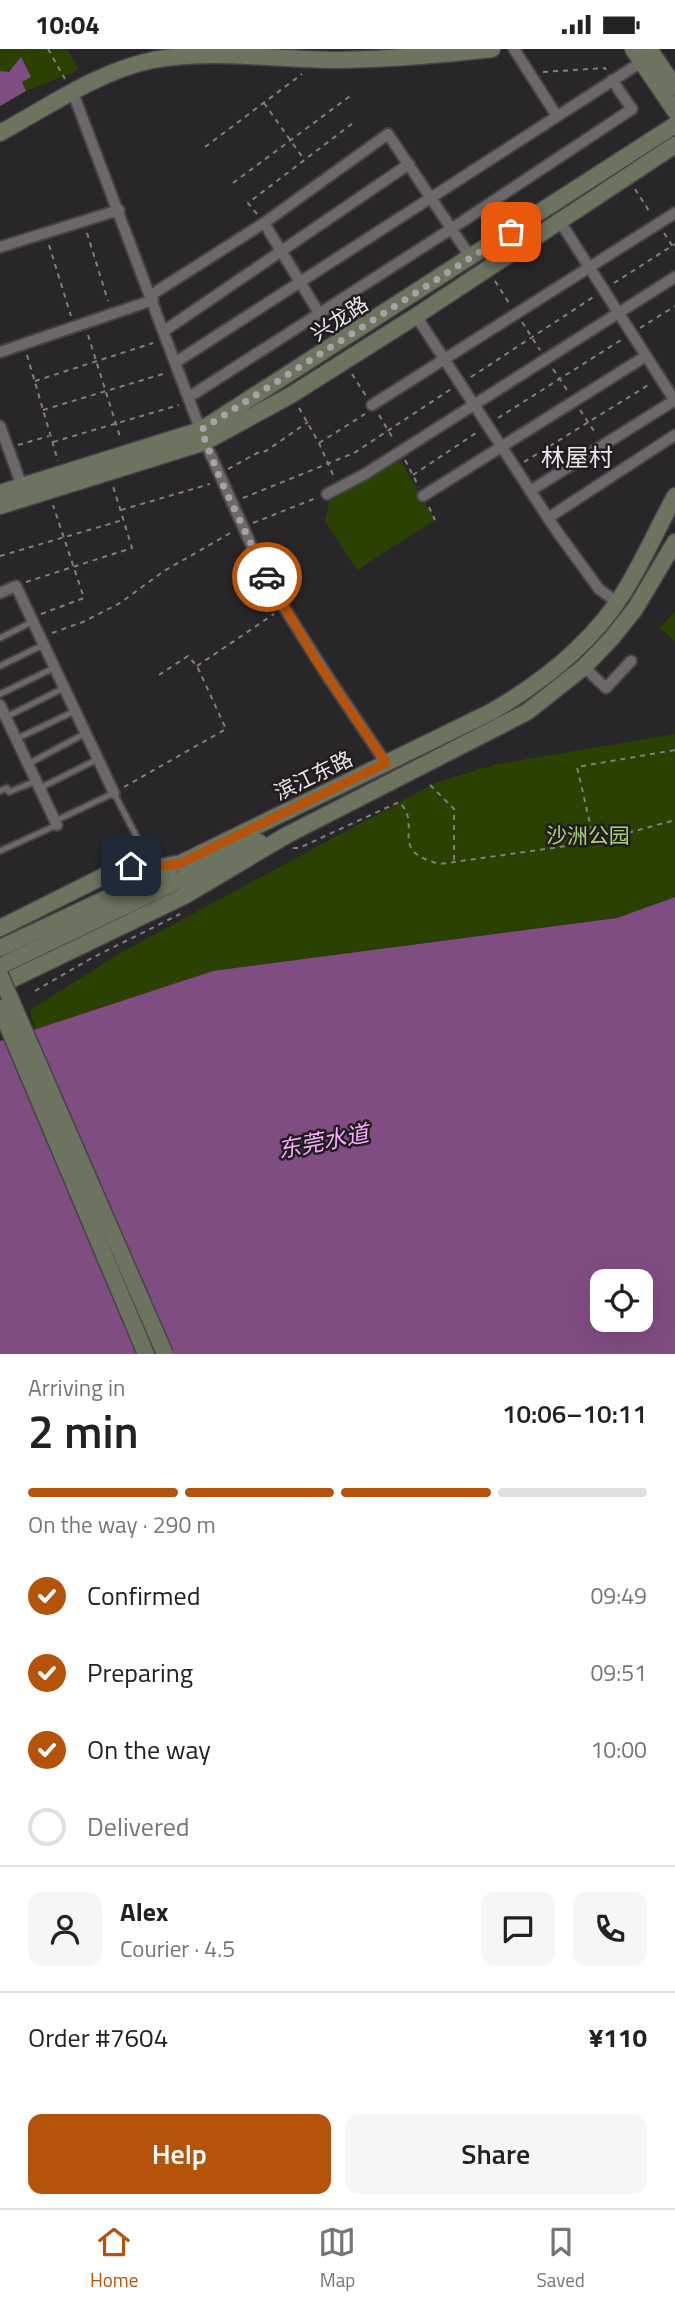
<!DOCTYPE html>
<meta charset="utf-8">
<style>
body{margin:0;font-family:"Titillium Web","Noto Sans SC",sans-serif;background:#f6f6f6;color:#222;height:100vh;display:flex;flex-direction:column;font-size:26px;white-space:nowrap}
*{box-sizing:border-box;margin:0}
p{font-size:23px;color:#767676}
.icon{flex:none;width:38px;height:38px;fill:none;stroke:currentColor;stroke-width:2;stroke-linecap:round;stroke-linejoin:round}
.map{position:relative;height:1305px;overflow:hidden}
.details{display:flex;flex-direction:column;background:#fff;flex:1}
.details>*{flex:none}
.controls{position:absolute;left:590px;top:1220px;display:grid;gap:14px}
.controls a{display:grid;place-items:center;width:63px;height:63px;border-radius:14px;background:#fff;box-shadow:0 7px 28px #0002;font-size:35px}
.pin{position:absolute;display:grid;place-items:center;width:60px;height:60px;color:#fff;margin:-30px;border-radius:14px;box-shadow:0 4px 10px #0006}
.courier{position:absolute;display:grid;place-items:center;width:70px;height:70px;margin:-35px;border:5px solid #b45309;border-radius:50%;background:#fff;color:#222;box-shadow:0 2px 9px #0007}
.head em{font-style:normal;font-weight:600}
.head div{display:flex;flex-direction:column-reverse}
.head{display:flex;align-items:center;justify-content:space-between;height:119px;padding:0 28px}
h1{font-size:46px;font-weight:600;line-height:52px}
.bar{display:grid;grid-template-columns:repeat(4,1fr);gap:10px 7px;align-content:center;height:84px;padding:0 28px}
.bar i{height:9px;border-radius:5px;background:#e0e0e0}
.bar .current{background:#b45309}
.bar p{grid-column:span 4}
.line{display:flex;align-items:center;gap:18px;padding:0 28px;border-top:2px solid #e0e0e0}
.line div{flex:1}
.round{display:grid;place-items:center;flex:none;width:74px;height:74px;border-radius:14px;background:#f6f6f6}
ol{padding:0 28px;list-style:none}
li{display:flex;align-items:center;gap:21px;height:77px}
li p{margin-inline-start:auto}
li .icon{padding:7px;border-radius:50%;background:#b45309;color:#fff;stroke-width:4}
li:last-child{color:#767676}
li i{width:38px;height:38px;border:4px solid #e0e0e0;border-radius:50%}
.cta{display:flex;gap:14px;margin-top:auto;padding:14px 28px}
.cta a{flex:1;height:80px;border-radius:14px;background:#b45309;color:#fff;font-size:28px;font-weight:600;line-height:80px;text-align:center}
.cta a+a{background:#f6f6f6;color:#222}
.status{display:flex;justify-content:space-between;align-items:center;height:49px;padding:0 35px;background:#fff;direction:ltr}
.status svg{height:19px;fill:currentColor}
.menu{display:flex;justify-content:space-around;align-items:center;height:98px;border-top:2px solid #e0e0e0;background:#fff;font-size:19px;color:#767676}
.menu a{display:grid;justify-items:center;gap:4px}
.menu .current{color:#b45309}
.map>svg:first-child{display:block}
</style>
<div class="status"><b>10:04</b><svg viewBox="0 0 49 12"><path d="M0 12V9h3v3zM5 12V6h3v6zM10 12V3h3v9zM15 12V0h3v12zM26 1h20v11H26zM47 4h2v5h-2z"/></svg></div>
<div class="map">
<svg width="675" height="1305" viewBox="0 0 675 1305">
<rect width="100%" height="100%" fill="#29262a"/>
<g fill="#2b4101">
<polygon points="0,0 67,0 79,21 26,42 0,57"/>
<polygon points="399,409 435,471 357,521 325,472 330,450"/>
<polygon points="675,562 675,592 660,579"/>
<polygon points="675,685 675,848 617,869 213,922 35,981 30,961 122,903 435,734 497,715"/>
</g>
<g fill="#804d83" fill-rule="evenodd">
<polygon points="21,8 31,28 22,33 26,42 0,57 0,22 9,23"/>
<path d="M675 848V1305H0V992L213 922 617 869ZM602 1232H640V1270H602Z"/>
</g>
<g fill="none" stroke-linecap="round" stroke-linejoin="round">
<defs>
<g id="lane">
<polyline points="0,589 32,573"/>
<polyline points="0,617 43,596"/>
<polyline points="0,645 54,619"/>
<polyline points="6,668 64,639"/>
<polyline points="16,690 75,662"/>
<polyline points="28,715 86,684"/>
<polyline points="40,739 98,710"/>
<polyline points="0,742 7,739 9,743 36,732"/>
<polyline points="55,772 114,744 142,798"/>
<polyline points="0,802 57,776"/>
</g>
<g id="street">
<polyline points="514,0 557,67"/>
<polyline points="73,44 205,393 256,507 278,549 330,631 386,714"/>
<polyline points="559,171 675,352"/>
<polyline points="264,174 319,264"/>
<polyline points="0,198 119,161"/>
<polyline points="151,246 264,174 388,85 471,209"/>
<polyline points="416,267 556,481 599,540 617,553"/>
<polyline points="164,282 409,115"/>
<polyline points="0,303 153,251"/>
<polyline points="176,313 643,12"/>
<polyline points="189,348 451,180 632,60 612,31"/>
<polyline points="372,356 675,164"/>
<polyline points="0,377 22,437"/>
<polyline points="530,442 675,351"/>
<polyline points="327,445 365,425 675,228"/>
<polyline points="423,447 646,307"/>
<polyline points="548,469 675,386"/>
<polyline points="0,544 16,537 114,744"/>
<polyline points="584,618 606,639 631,612"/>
<polyline points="0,656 57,776"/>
</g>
<g id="secondary">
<polyline points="633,0 675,62"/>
<polyline points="649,0 675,38"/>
<path d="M0 84C49 57 99 22 153 11 215 0 276 11 339 11 390 10 441 6 492 0"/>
<polyline points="0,444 201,381 675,76"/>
<polyline points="0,457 205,393 291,346 416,267 675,96"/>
<path d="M0 879 106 826 131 817 159 818 181 814 491 663C541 634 590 596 622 546 642 515 657 480 675 447"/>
<polyline points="0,899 169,820"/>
<polyline points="0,917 259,793"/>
<polyline points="0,936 184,847 287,786 527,663 584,618 611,590 635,560 675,493"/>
</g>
</defs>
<use href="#lane" stroke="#454345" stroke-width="9"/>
<use href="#street" stroke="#454345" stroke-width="14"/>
<use href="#secondary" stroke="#454345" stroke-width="19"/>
<g stroke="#817e81" stroke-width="2" stroke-dasharray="5 5" stroke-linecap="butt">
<polyline points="48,0 65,30"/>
<polyline points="543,23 605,19 606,21"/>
<polyline points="264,54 303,109"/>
<polyline points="205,98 302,25"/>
<polyline points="233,134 350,47"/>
<polyline points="635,140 651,165"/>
<polyline points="257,165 248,154 353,74"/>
<polyline points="87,184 108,252"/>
<polyline points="664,184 675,201"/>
<polyline points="49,196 71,267"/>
<polyline points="495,232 509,254"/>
<polyline points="614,234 675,195"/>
<polyline points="522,273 540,301"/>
<polyline points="640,279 675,257"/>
<polyline points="88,286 121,391"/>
<polyline points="27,306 58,412"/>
<polyline points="553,320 567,341"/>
<polyline points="352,325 366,347"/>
<polyline points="471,328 595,247"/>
<polyline points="35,332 153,294"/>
<polyline points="299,359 319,394 334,428"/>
<polyline points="43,361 166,324"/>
<polyline points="580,361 596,385"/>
<polyline points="379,366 394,391"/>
<polyline points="498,369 621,291"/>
<polyline points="53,393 179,356"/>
<polyline points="319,394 365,365"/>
<polyline points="18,396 49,387"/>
<polyline points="405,411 419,438"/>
<polyline points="524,413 650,335"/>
<polyline points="228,420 257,404 266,402 308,373"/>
<polyline points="413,426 479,382"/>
<polyline points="243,449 354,404 451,340"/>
<polyline points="429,458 435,471"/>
<polyline points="121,461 210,435"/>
<polyline points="253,474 316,449"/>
<polyline points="0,507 123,471"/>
<polyline points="26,533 132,499 113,437"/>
<polyline points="41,565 84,549 53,456"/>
<polyline points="52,584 83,573 120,554 164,522 232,483"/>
<polyline points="197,617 274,565"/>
<polyline points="430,736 454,760 454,812"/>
<polyline points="124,738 226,680 197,617 188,607 159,626"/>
<polyline points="594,792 577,718 675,701"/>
<path d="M293 799H299L399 753C424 777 386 802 440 815L595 793 675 771"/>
<polyline points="35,942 90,910 180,865"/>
</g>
<use href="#lane" stroke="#6b676b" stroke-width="5"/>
<use href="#street" stroke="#6b676b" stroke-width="10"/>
<use href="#secondary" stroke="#6c735f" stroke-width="16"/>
<defs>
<g id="secondary-bridge">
<polyline points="0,926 165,1305"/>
<polyline points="0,959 146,1305"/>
</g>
</defs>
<use href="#secondary-bridge" stroke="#454345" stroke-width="19" stroke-linecap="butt"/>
<use href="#secondary-bridge" stroke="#6c735f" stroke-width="16"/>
</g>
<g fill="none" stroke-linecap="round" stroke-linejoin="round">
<polyline stroke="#a5a3a6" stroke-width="7" stroke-dasharray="0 12.6" points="267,528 221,432 201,381 511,183"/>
<polyline stroke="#b45309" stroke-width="9" points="131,817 159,818 181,814 386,714 316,611 267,528"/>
</g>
<g text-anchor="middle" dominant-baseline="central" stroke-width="5" stroke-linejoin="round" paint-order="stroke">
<g font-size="21" fill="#e8e6e8" stroke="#201c20">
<text transform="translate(339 269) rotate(-33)">兴龙路</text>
<text transform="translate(313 726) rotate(-26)">滨江东路</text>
</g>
<g font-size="21" fill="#a9d373" stroke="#201c20">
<text x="588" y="786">沙洲公园</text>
</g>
<g font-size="23" font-style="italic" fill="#f7adfa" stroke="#201c20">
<text transform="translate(323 1092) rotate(-11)">东莞水道</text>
</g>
<g font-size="24" fill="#e8e6e8" stroke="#201c20">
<text x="577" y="408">林屋村</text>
</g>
</g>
</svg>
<div class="controls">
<a><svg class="icon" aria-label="locate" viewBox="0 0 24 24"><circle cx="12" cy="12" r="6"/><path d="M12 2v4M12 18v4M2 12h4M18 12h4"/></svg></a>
</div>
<div class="pin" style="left:511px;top:183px;background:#ea580c"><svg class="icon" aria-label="bag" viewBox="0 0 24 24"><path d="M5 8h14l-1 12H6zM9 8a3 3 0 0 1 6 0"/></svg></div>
<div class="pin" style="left:131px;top:817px;background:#1f2937"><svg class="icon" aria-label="home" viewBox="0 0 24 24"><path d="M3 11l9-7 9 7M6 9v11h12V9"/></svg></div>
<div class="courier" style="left:267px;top:528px"><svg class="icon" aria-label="car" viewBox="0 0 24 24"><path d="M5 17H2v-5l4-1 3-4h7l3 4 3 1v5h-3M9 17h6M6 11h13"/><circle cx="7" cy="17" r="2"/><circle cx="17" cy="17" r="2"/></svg></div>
</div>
<section class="details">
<div class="head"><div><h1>2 min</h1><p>Arriving in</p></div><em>10:06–10:11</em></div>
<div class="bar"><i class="current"></i><i class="current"></i><i class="current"></i><i></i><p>On the way · 290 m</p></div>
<ol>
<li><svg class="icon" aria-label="check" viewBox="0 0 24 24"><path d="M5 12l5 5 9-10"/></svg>Confirmed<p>09:49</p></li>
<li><svg class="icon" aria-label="check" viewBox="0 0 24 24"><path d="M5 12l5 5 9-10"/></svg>Preparing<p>09:51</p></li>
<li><svg class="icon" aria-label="check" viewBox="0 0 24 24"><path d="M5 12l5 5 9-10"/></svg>On the way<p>10:00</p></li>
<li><i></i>Delivered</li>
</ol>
<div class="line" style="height:126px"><a class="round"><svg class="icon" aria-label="person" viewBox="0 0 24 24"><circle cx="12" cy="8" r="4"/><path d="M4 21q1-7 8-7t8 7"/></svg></a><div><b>Alex</b><p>Courier · 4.5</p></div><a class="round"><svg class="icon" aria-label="chat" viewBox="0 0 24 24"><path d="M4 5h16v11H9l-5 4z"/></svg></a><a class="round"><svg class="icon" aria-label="phone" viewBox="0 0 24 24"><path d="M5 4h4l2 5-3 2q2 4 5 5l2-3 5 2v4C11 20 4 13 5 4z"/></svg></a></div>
<div class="line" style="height:91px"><div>Order #7604</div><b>¥110</b></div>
<div class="cta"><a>Help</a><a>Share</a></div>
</section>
<nav class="menu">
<a class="current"><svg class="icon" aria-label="home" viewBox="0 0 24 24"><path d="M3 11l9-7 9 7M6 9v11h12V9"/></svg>Home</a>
<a><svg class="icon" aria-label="map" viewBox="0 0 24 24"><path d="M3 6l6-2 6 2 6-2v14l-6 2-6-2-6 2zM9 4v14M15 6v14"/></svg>Map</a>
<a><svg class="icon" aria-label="saved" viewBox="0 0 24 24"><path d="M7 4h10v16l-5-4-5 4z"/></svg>Saved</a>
</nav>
